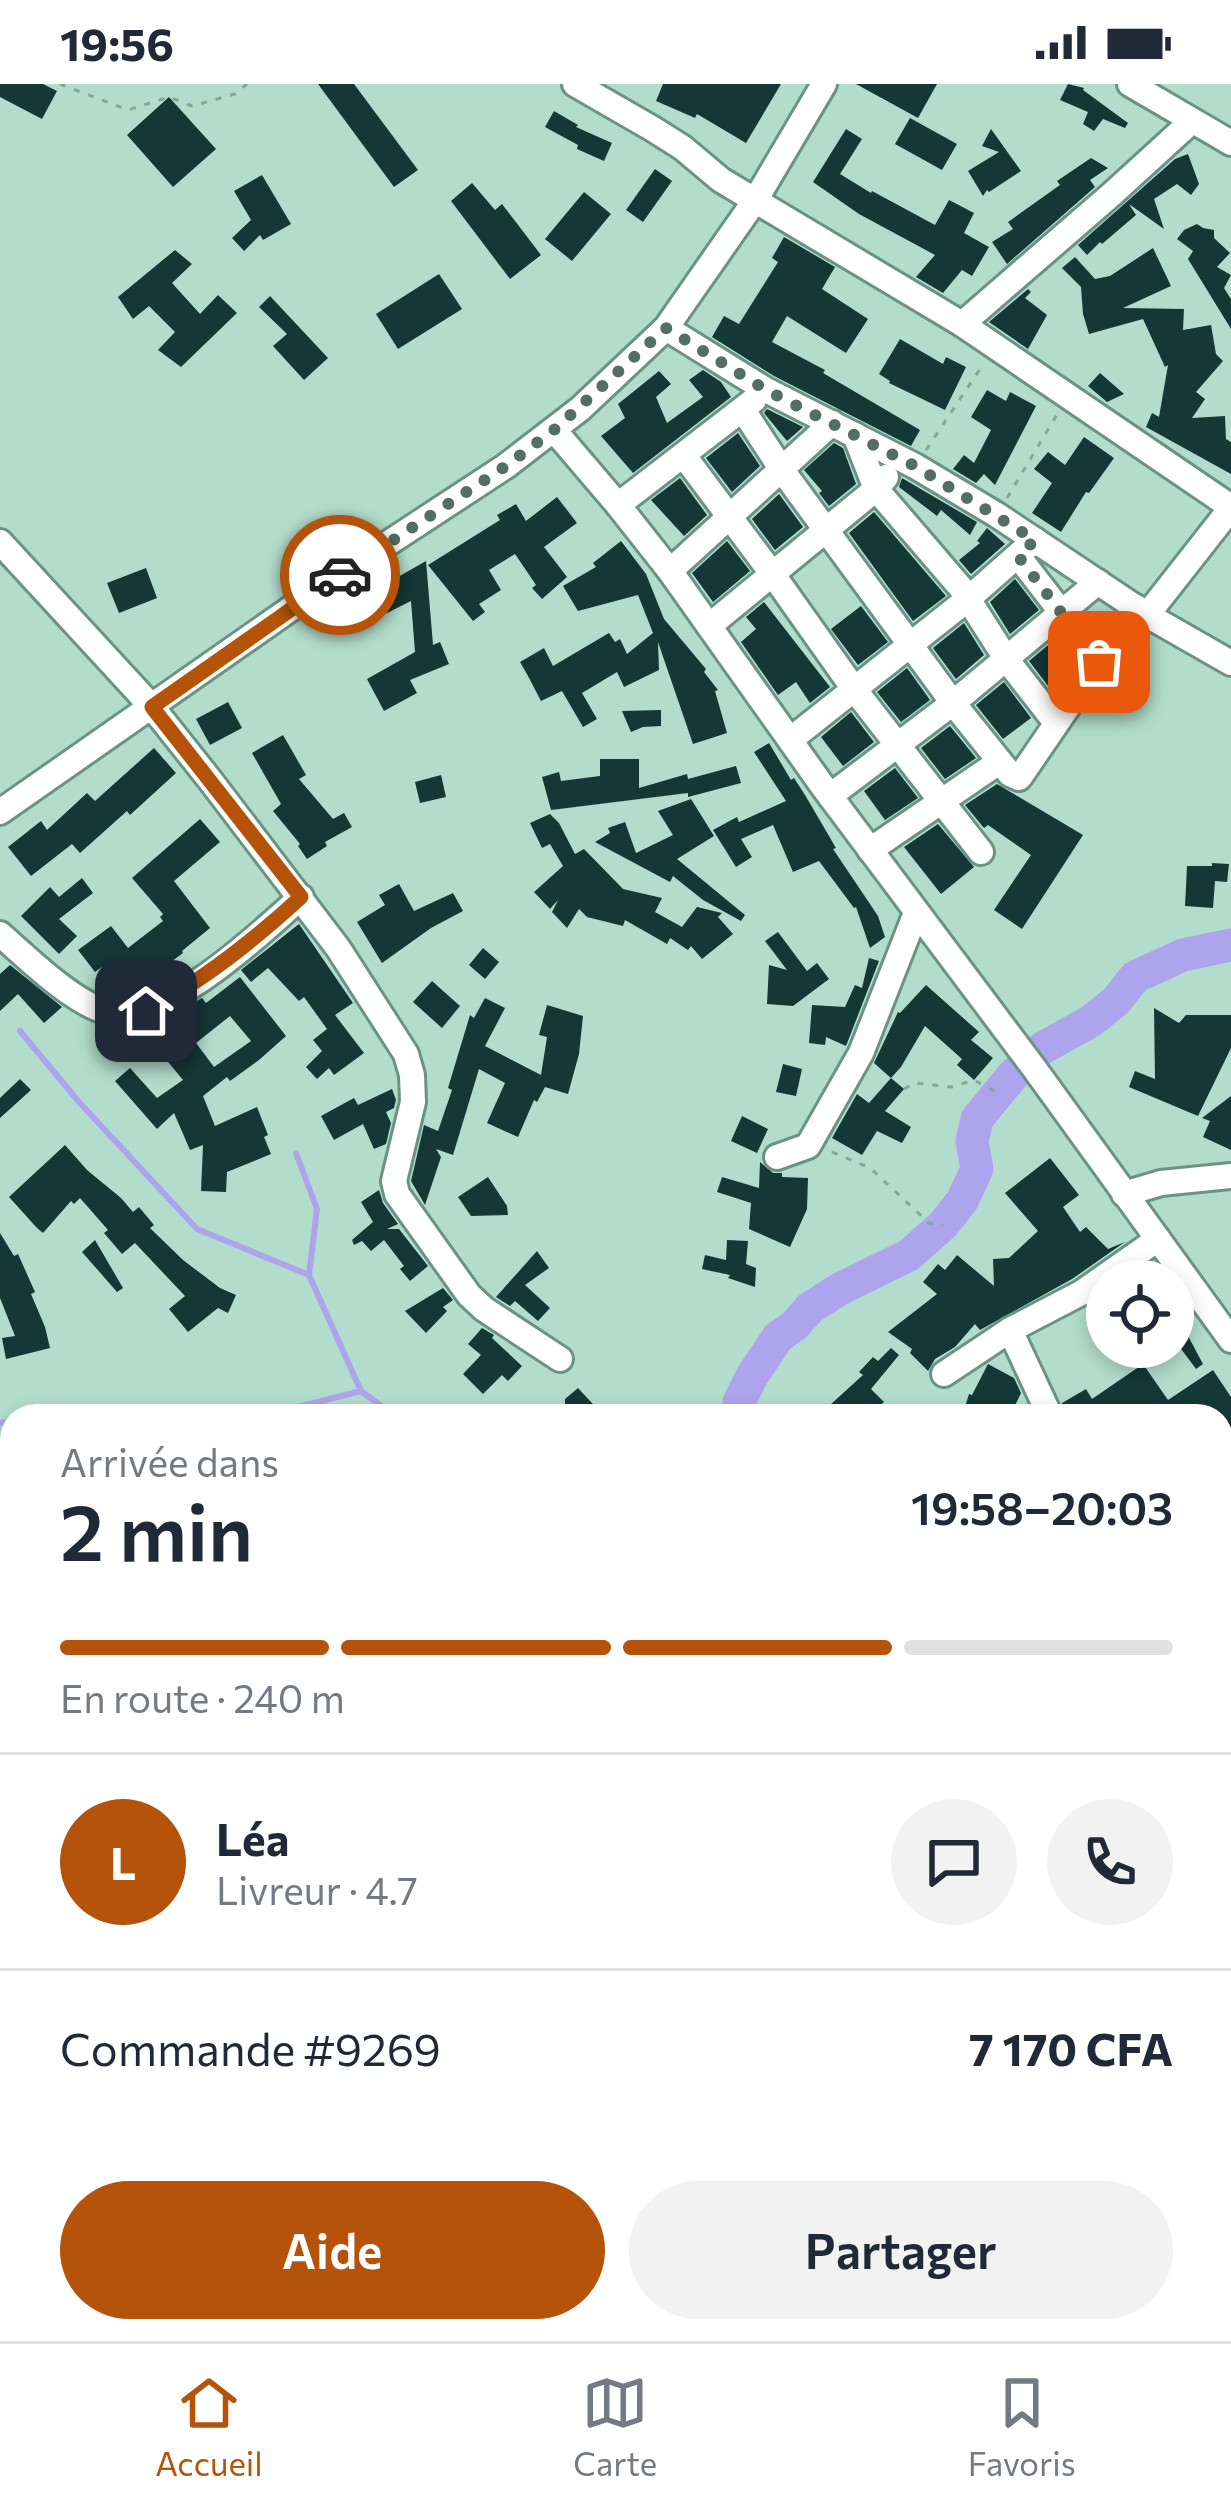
<!DOCTYPE html>
<html lang="fr">
<meta charset="utf-8">
<style>
body{margin:0;font-family:Commissioner,sans-serif;background:#f2f2f3;color:#1f2937;height:100vh;display:flex;flex-direction:column;font-size:45px;white-space:nowrap}
*{box-sizing:border-box;margin:0}
p{font-size:39px;color:#747a83}
.icon{flex:none;width:66px;height:66px;fill:none;stroke:currentColor;stroke-width:2;stroke-linecap:round;stroke-linejoin:round}
.map{position:relative;flex:1;overflow:hidden}
.drawer{position:absolute;left:0px;top:1320px;width:1233px;height:939px;display:flex;flex-direction:column;background:#fff;border-radius:36px 36px 0 0;box-shadow:0 6px 18px #0003}
.drawer>*{flex:none}
.fabs{position:absolute;left:1086px;top:1176px;display:grid;gap:24px}
.fabs a{display:grid;place-items:center;width:108px;height:108px;border-radius:50%;background:#fff;box-shadow:0 6px 18px #0003;font-size:60px}
.pin{position:absolute;display:grid;place-items:center;width:102px;height:102px;color:#fff;margin:-51px;border-radius:24px;box-shadow:0 6px 18px #0006}
.courier{position:absolute;display:grid;place-items:center;width:120px;height:120px;margin:-60px;border:9px solid #b45309;border-radius:50%;background:#fff;color:#222;box-shadow:0 3px 15px #0007}
.overview em{font-style:normal;font-weight:600}
.overview div{display:flex;flex-direction:column-reverse}
.overview{display:flex;align-items:center;justify-content:space-between;height:204px;padding:0 60px}
h1{font-size:78px;font-weight:600;line-height:90px}
.bar{display:grid;grid-template-columns:repeat(4,1fr);gap:18px 12px;align-content:center;height:144px;padding:0 60px}
.bar i{height:15px;border-radius:9px;background:#e0e1e3}
.bar .selected{background:#b45309}
.bar p{grid-column:span 4}
.line{display:flex;align-items:center;gap:30px;padding:0 60px;border-top:3px solid #e0e1e3}
.line div{flex:1}
.round{display:grid;place-items:center;flex:none;width:126px;height:126px;border-radius:63px;background:#f2f2f3}
.primary-button{display:flex;gap:24px;margin-top:auto;padding:24px 60px}
.primary-button a{flex:1;height:138px;border-radius:72px;background:#b45309;color:#fff;font-size:48px;font-weight:600;line-height:138px;text-align:center}
.primary-button a+a{background:#f2f2f3;color:#1f2937}
.status{display:flex;justify-content:space-between;align-items:center;height:84px;padding:0 60px;background:#fff;direction:ltr}
.status svg{height:33px;fill:currentColor}
.dock{display:flex;justify-content:space-around;align-items:center;height:168px;border-top:3px solid #e0e1e3;background:#fff;font-size:33px;color:#747a83}
.dock a{display:grid;justify-items:center;gap:6px}
.dock .selected{color:#b45309}
.map>svg:first-child{display:block}
</style>
<div class="status"><b>19:56</b><svg viewBox="0 0 49 12"><path d="M0 12V9h3v3zM5 12V6h3v6zM10 12V3h3v9zM15 12V0h3v12zM26 1h20v11H26zM47 4h2v5h-2z"/></svg></div>
<div class="map">
<svg width="1231" height="2257" viewBox="0 0 1231 2257">
<rect width="100%" height="100%" fill="#b2ddcc"/>
<g fill="none" stroke-linecap="round" stroke-linejoin="round">
<g stroke="#aea4ed" stroke-width="6">
<polyline points="20,947 79,1018 197,1145 309,1191 361,1307"/>
<polyline points="296,1069 317,1125 309,1191"/>
<path d="M44 1332C105 1324 163 1323 224 1332"/>
<polyline points="247,1332 294,1324 361,1307 395,1332"/>
<polyline points="0,1339 12,1337"/>
</g>
<g stroke="#aea4ed" stroke-width="33">
<polyline points="738,1332 739,1318 752,1292 778,1253 794,1242 810,1224 840,1205 909,1171 943,1141 962,1117 977,1085 972,1057 977,1035 1013,991 1041,965 1091,937 1116,917 1135,893 1183,871 1231,861"/>
<polyline points="1221,2013 1231,2023"/>
</g>
</g>
<g fill="#133836" fill-rule="evenodd">
<polygon points="0,0 43,0 57,7 42,35 0,13"/>
<polygon points="318,0 354,0 418,86 394,103"/>
<polygon points="663,0 781,0 746,59 697,30 695,34 656,17"/>
<polygon points="856,0 937,0 918,34"/>
<polygon points="1068,0 1084,4 1083,6 1128,39 1125,44 1103,35 1094,47 1083,40 1088,28 1060,16"/>
<polygon points="169,13 216,65 173,103 127,51"/>
<polygon points="554,27 578,41 576,43 612,59 604,77 577,65 578,61 545,43"/>
<polygon points="910,34 957,60 942,86 895,60"/>
<polygon points="846,45 862,55 840,90 871,109 872,107 935,141 949,116 974,129 964,149 989,163 972,192 962,186 943,209 916,193 935,171 859,130 813,98"/>
<polygon points="991,45 1021,87 989,108 987,106 983,112 968,87 999,68 982,62"/>
<polygon points="1188,70 1199,100 1191,111 1177,100 1154,115 1164,145 1129,120 1136,131 1102,160 1100,158 1087,171 1078,161 1175,75"/>
<polygon points="1091,74 1108,84 1090,96 1095,103 1007,180 992,158 1013,145 1008,138 1060,101 1057,97"/>
<polygon points="655,85 672,97 643,138 626,126"/>
<polygon points="262,91 291,140 263,156 260,151 244,167 232,154 251,136 234,107"/>
<polygon points="472,99 495,126 502,120 541,171 510,195 451,117"/>
<polygon points="584,108 611,130 572,177 545,155"/>
<polygon points="1197,140 1203,144 1214,146 1214,154 1230,169 1217,183 1231,191 1224,204 1231,215 1231,245 1188,175 1193,167 1177,155 1184,146"/>
<polygon points="784,153 835,183 822,205 868,235 846,269 787,232 772,258 825,286 823,289 920,346 911,362 774,292 712,253 724,232 739,240 778,178 772,174"/>
<polygon points="1153,164 1171,202 1123,224 1184,225 1183,246 1211,241 1216,270 1223,277 1196,308 1205,315 1192,334 1225,332 1226,355 1231,358 1231,390 1146,343 1152,329 1159,333 1168,281 1165,283 1143,235 1089,250 1083,230 1081,203 1062,184 1075,173 1095,195 1110,192"/>
<polygon points="175,166 192,180 172,199 200,230 218,211 237,229 181,283 158,266 175,248 149,222 133,235 118,213"/>
<polygon points="439,190 462,225 398,265 376,230"/>
<polygon points="1028,205 1031,208 1025,214 1047,231 1028,265 989,238"/>
<polygon points="270,212 328,274 304,296 273,262 287,250 259,223"/>
<polygon points="900,255 943,280 946,273 966,283 945,326 889,299 890,297 879,290"/>
<polygon points="703,286 721,298 731,313 633,389 601,352 625,334 618,320 659,287 671,300 656,313 667,339 703,313 689,296"/>
<polygon points="1100,289 1124,310 1107,318 1088,302"/>
<polygon points="987,306 1006,317 1010,308 1036,322 995,401 984,390 976,399 953,385 964,371 974,379 991,346 971,333"/>
<polygon points="767,325 803,343 787,357 764,329"/>
<polygon points="738,349 760,382 732,408 706,374"/>
<polygon points="1084,353 1114,374 1089,409 1086,408 1061,448 1032,429 1052,399 1034,385 1048,368 1065,381"/>
<polygon points="834,359 843,364 856,400 829,422 819,409 822,407 804,386"/>
<polygon points="680,394 707,431 684,452 651,416"/>
<polygon points="902,394 977,438 970,451 941,426 937,432 899,403"/>
<polygon points="779,410 803,443 775,466 752,435"/>
<polygon points="557,413 577,439 544,463 567,493 542,515 532,504 536,501 515,470 489,486 501,506 479,520 485,528 473,537 428,481 500,436 497,431 516,420 526,437"/>
<polygon points="874,428 946,512 913,537 849,449"/>
<polygon points="987,444 1005,460 971,490 959,476 980,459 977,457"/>
<polygon points="621,457 646,490 664,535 706,585 704,588 718,606 715,607 727,649 693,660 658,558 659,586 624,603 617,588 582,609 597,635 583,643 562,607 541,617 528,592 520,578 544,564 553,582 609,549 615,558 620,555 627,570 653,549 638,511 578,527 563,502 596,483 593,479"/>
<polygon points="727,457 750,487 713,518 692,489"/>
<polygon points="426,477 433,561 440,558 449,580 410,596 417,609 384,627 367,595 415,568 411,517 387,529 375,506"/>
<polygon points="146,484 157,514 119,529 107,499"/>
<polygon points="1015,495 1039,526 1010,550 990,518"/>
<polygon points="764,518 830,603 810,619 796,598 778,611 741,558 756,545 746,533"/>
<polygon points="861,522 888,558 858,581 831,545"/>
<polygon points="964,539 984,571 956,595 933,564"/>
<polygon points="1059,552 1079,578 1056,612 1029,577"/>
<polygon points="907,584 930,616 901,638 877,608"/>
<polygon points="1004,598 1031,634 1003,655 976,621"/>
<polygon points="228,618 242,644 210,661 196,635"/>
<polygon points="661,626 661,642 643,643 631,648 622,627"/>
<polygon points="851,628 874,658 843,682 821,653"/>
<polygon points="950,642 976,674 945,695 921,664"/>
<polygon points="283,651 306,691 299,695 333,735 344,729 352,743 325,758 327,762 307,775 298,762 300,760 273,727 281,720 252,669"/>
<polygon points="769,659 791,696 794,694 805,711 836,764 833,765 878,832 885,853 870,864 856,823 854,824 819,777 793,788 773,741 741,755 752,773 736,783 713,746 737,733 739,738 786,717 754,668"/>
<polygon points="154,664 176,689 130,731 127,727 80,769 72,760 31,792 8,763 41,737 47,746 87,709 95,717"/>
<polygon points="600,675 639,675 639,704 687,690 688,695 736,682 741,699 688,713 688,709 551,726 542,693 559,688 561,697 600,692"/>
<polygon points="895,684 918,714 885,736 864,707"/>
<polygon points="441,691 446,713 420,719 415,698"/>
<polygon points="997,700 1083,751 1022,845 994,826 1031,771 988,741 984,744 965,721"/>
<polygon points="691,715 714,752 677,775 745,831 741,837 703,816 673,792 670,798 595,758 610,749 608,744 625,738 636,769 673,751 658,727"/>
<polygon points="550,730 559,739 575,770 584,765 623,805 662,814 655,828 682,843 697,823 722,829 718,833 733,850 702,875 691,862 688,866 670,854 667,860 625,836 623,842 587,833 579,825 567,844 552,828 558,816 550,825 534,808 563,782 550,760 542,764 530,739"/>
<polygon points="200,735 220,758 174,797 210,844 182,867 183,869 164,883 166,886 153,895 148,887 120,908 102,883 95,888 78,866 111,842 128,864 163,837 160,833 163,830 132,794"/>
<polygon points="938,740 974,783 941,810 904,763"/>
<polygon points="1212,779 1229,780 1227,798 1215,797 1213,824 1185,822 1187,782 1212,782"/>
<polygon points="82,794 93,809 59,835 77,852 59,870 21,832 50,803 59,813"/>
<polygon points="399,800 414,827 453,809 463,827 431,844 382,879 357,838 385,821 379,811"/>
<polygon points="299,840 353,919 335,931 364,969 334,991 329,984 317,995 306,983 322,967 313,956 327,945 304,913 299,917 268,884 251,898 241,886"/>
<polygon points="778,848 807,887 817,879 829,895 793,922 767,920 769,881 787,886 765,857"/>
<polygon points="483,864 499,878 485,895 469,881"/>
<polygon points="869,874 879,877 846,962 826,953 825,961 809,959 812,921 845,923 855,901 862,904"/>
<polygon points="10,881 62,923 44,939 18,910 0,927 0,890"/>
<path d="M240 893 286 952 259 976 230 997 227 993 203 1012 215 1042 257 1023 268 1051 264 1053 271 1070 227 1088 226 1108 201 1107 203 1061 190 1066 174 1029 157 1045 115 997 130 984 157 1014 183 996 160 968 183 950 171 936 177 928 202 914 206 919ZM230 932 251 957 214 983 196 959Z"/>
<polygon points="432,897 460,922 442,944 413,918"/>
<polygon points="926,901 979,948 971,956 993,974 974,996 957,981 962,975 925,942 901,983 891,994 874,979 898,928 900,929"/>
<polygon points="485,914 505,924 485,962 541,991 547,953 539,951 547,921 583,932 579,970 568,1010 545,1003 537,1018 534,1016 518,1053 487,1039 505,999 479,985 453,1071 436,1065 441,1073 425,1121 411,1097 424,1041 438,1047 452,1006 448,1004 470,931 474,934"/>
<polygon points="1154,924 1179,939 1186,931 1231,931 1231,964 1198,1032 1129,1003 1135,987 1155,995"/>
<polygon points="783,980 802,985 796,1012 776,1008"/>
<polygon points="891,994 904,1005 885,1027 911,1043 902,1059 877,1047 862,1071 832,1054 857,1010 869,1019"/>
<polygon points="20,995 31,1006 0,1034 0,1014"/>
<polygon points="392,1005 396,1016 394,1024 386,1028 391,1039 386,1060 374,1065 363,1040 334,1056 321,1032 354,1014 358,1021"/>
<polygon points="1231,1012 1231,1066 1203,1053 1210,1037 1202,1034"/>
<polygon points="742,1032 768,1045 757,1069 731,1057"/>
<polygon points="65,1061 87,1086 121,1114 133,1128 139,1123 154,1141 150,1144 183,1176 220,1204 236,1211 228,1229 218,1224 188,1248 169,1225 185,1212 135,1159 122,1170 104,1149 108,1146 80,1114 74,1120 71,1117 43,1149 37,1144 9,1113"/>
<polygon points="1050,1074 1079,1111 1063,1123 1080,1148 1086,1143 1108,1165 1125,1158 1072,1195 980,1246 975,1240 955,1263 935,1275 928,1287 910,1269 912,1265 888,1248 937,1210 923,1198 938,1180 945,1186 957,1171 994,1202 993,1175 1009,1174 1038,1147 1005,1109"/>
<polygon points="760,1078 773,1089 782,1089 782,1093 808,1094 807,1125 790,1163 749,1145 751,1119 717,1108 722,1093 759,1104"/>
<polygon points="488,1093 507,1122 508,1131 471,1132 458,1113"/>
<polygon points="379,1106 383,1119 398,1140 387,1145 399,1145 428,1182 410,1197 400,1185 404,1182 384,1156 371,1167 362,1157 354,1161 352,1156 373,1138 361,1118"/>
<polygon points="0,1149 14,1172 18,1170 35,1208 31,1210 45,1243 50,1264 6,1275 2,1254 15,1252 0,1214"/>
<polygon points="95,1156 123,1204 117,1208 82,1168"/>
<polygon points="727,1156 748,1157 746,1180 756,1184 755,1203 728,1194 730,1191 702,1185 705,1171 726,1176"/>
<polygon points="537,1167 549,1184 525,1201 550,1224 538,1237 515,1217 510,1222 496,1213"/>
<polygon points="443,1204 453,1216 443,1223 447,1227 426,1249 405,1227"/>
<polygon points="1173,1224 1203,1280 1196,1285 1173,1254"/>
<polygon points="482,1244 494,1251 492,1254 522,1282 508,1297 502,1291 483,1310 463,1290 481,1271 468,1260"/>
<polygon points="891,1264 899,1271 871,1305 884,1318 869,1332 838,1332 830,1321 863,1291 859,1288 873,1273 878,1277"/>
<polygon points="988,1280 1014,1294 1021,1309 1010,1332 962,1332 969,1310 972,1311"/>
<polygon points="1143,1280 1168,1316 1213,1286 1231,1313 1231,1346 1221,1332 1067,1332 1062,1319 1086,1305 1092,1315"/>
<polygon points="578,1304 604,1332 575,1332 565,1321 565,1315"/>
</g>
<g fill="none" stroke-linecap="round" stroke-linejoin="round">
<defs>
<g id="minor">
<polyline points="575,0 653,45 683,64 721,96 962,240 1231,423"/>
<polyline points="1130,0 1231,59"/>
<polyline points="962,240 1112,110 1192,37"/>
<polyline points="666,244 766,306 915,382 997,431 1147,531 1231,579"/>
<polyline points="743,326 782,386 953,619 1010,690 1019,694 1022,690 1136,523"/>
<polyline points="554,346 618,421 670,487 824,704 1034,984 1231,1256"/>
<polyline points="855,351 876,405 961,504 1007,576 1056,639"/>
<polyline points="684,372 771,488 854,605 981,768"/>
<polyline points="618,421 754,316"/>
<polyline points="0,458 152,623 210,696 338,864 406,970 412,991 413,1018 394,1097 397,1110 469,1211 484,1225 560,1275"/>
<polyline points="1018,472 1099,577"/>
<polyline points="670,487 832,339"/>
<polyline points="1147,531 1231,424"/>
<polyline points="709,542 876,405 886,393"/>
<polyline points="790,656 968,515 1035,456"/>
<polyline points="830,712 953,619 1098,498"/>
<polyline points="0,728 326,500 506,382 580,325 666,244 756,115 824,0"/>
<polyline points="870,766 999,678"/>
<path d="M0 850C26 873 72 918 105 927 162 944 261 849 301 813"/>
<polyline points="777,1073 808,1062 861,969 916,829"/>
<polyline points="1124,1110 1161,1099 1231,1092"/>
<polyline points="1010,1246 1050,1332"/>
<polyline points="944,1290 1010,1246 1081,1209 1158,1155"/>
<polyline points="1221,1376 1231,1367"/>
<polyline points="0,1538 12,1532"/>
<polyline points="0,1560 12,1608"/>
<polyline points="0,2014 12,2018"/>
<polyline points="1221,2087 1231,2085"/>
<polyline points="143,2247 145,2257"/>
<polyline points="1088,2247 1089,2257"/>
<polyline points="738,2257 750,2247"/>
</g>
</defs>
<use href="#minor" stroke="#6a9384" stroke-width="30"/>
<g stroke="#84a799" stroke-width="3" stroke-dasharray="6 9" stroke-linecap="butt">
<polyline points="60,0 128,26 169,13 192,22 235,10 247,0"/>
<polyline points="926,366 984,279"/>
<polyline points="1007,414 1058,329"/>
<polyline points="904,1005 915,999 952,1003 974,996 998,1009"/>
<polyline points="832,1068 870,1084 929,1139 943,1141"/>
</g>
<use href="#minor" stroke="#fff" stroke-width="24"/>
</g>
<g fill="none" stroke-linecap="round" stroke-linejoin="round">
<polyline stroke="#546e64" stroke-width="12" stroke-dasharray="0 21.6" points="340,491 506,382 554,346 666,244 766,306 915,382 1035,456 1018,472 1099,578"/>
<path stroke="#b45309" stroke-width="15" d="M146 927C204 896 253 857 301 813L152 623 340 491"/>
</g>
</svg>
<div class="fabs">
<a><svg class="icon" aria-label="locate" viewBox="0 0 24 24"><circle cx="12" cy="12" r="6"/><path d="M12 2v4M12 18v4M2 12h4M18 12h4"/></svg></a>
</div>
<div class="pin" style="left:1099px;top:578px;background:#ea580c"><svg class="icon" aria-label="bag" viewBox="0 0 24 24"><path d="M5 8h14l-1 12H6zM9 8a3 3 0 0 1 6 0"/></svg></div>
<div class="pin" style="left:146px;top:927px;background:#1f2937"><svg class="icon" aria-label="home" viewBox="0 0 24 24"><path d="M3 11l9-7 9 7M6 9v11h12V9"/></svg></div>
<div class="courier" style="left:340px;top:491px"><svg class="icon" aria-label="car" viewBox="0 0 24 24"><path d="M5 17H2v-5l4-1 3-4h7l3 4 3 1v5h-3M9 17h6M6 11h13"/><circle cx="7" cy="17" r="2"/><circle cx="17" cy="17" r="2"/></svg></div>
<section class="drawer">
<div class="overview"><div><h1>2 min</h1><p>Arrivée dans</p></div><em>19:58–20:03</em></div>
<div class="bar"><i class="selected"></i><i class="selected"></i><i class="selected"></i><i></i><p>En route · 240 m</p></div>
<div class="line" style="height:216px"><b class="round" style="background:#b45309;color:#fff">L</b><div><b>Léa</b><p>Livreur · 4.7</p></div><a class="round"><svg class="icon" aria-label="chat" viewBox="0 0 24 24"><path d="M4 5h16v11H9l-5 4z"/></svg></a><a class="round"><svg class="icon" aria-label="phone" viewBox="0 0 24 24"><path d="M5 4h4l2 5-3 2q2 4 5 5l2-3 5 2v4C11 20 4 13 5 4z"/></svg></a></div>
<div class="line" style="height:156px"><div>Commande #9269</div><b>7 170 CFA</b></div>
<div class="primary-button"><a>Aide</a><a>Partager</a></div>
</section>
</div>
<nav class="dock">
<a class="selected"><svg class="icon" aria-label="home" viewBox="0 0 24 24"><path d="M3 11l9-7 9 7M6 9v11h12V9"/></svg>Accueil</a>
<a><svg class="icon" aria-label="map" viewBox="0 0 24 24"><path d="M3 6l6-2 6 2 6-2v14l-6 2-6-2-6 2zM9 4v14M15 6v14"/></svg>Carte</a>
<a><svg class="icon" aria-label="saved" viewBox="0 0 24 24"><path d="M7 4h10v16l-5-4-5 4z"/></svg>Favoris</a>
</nav>
